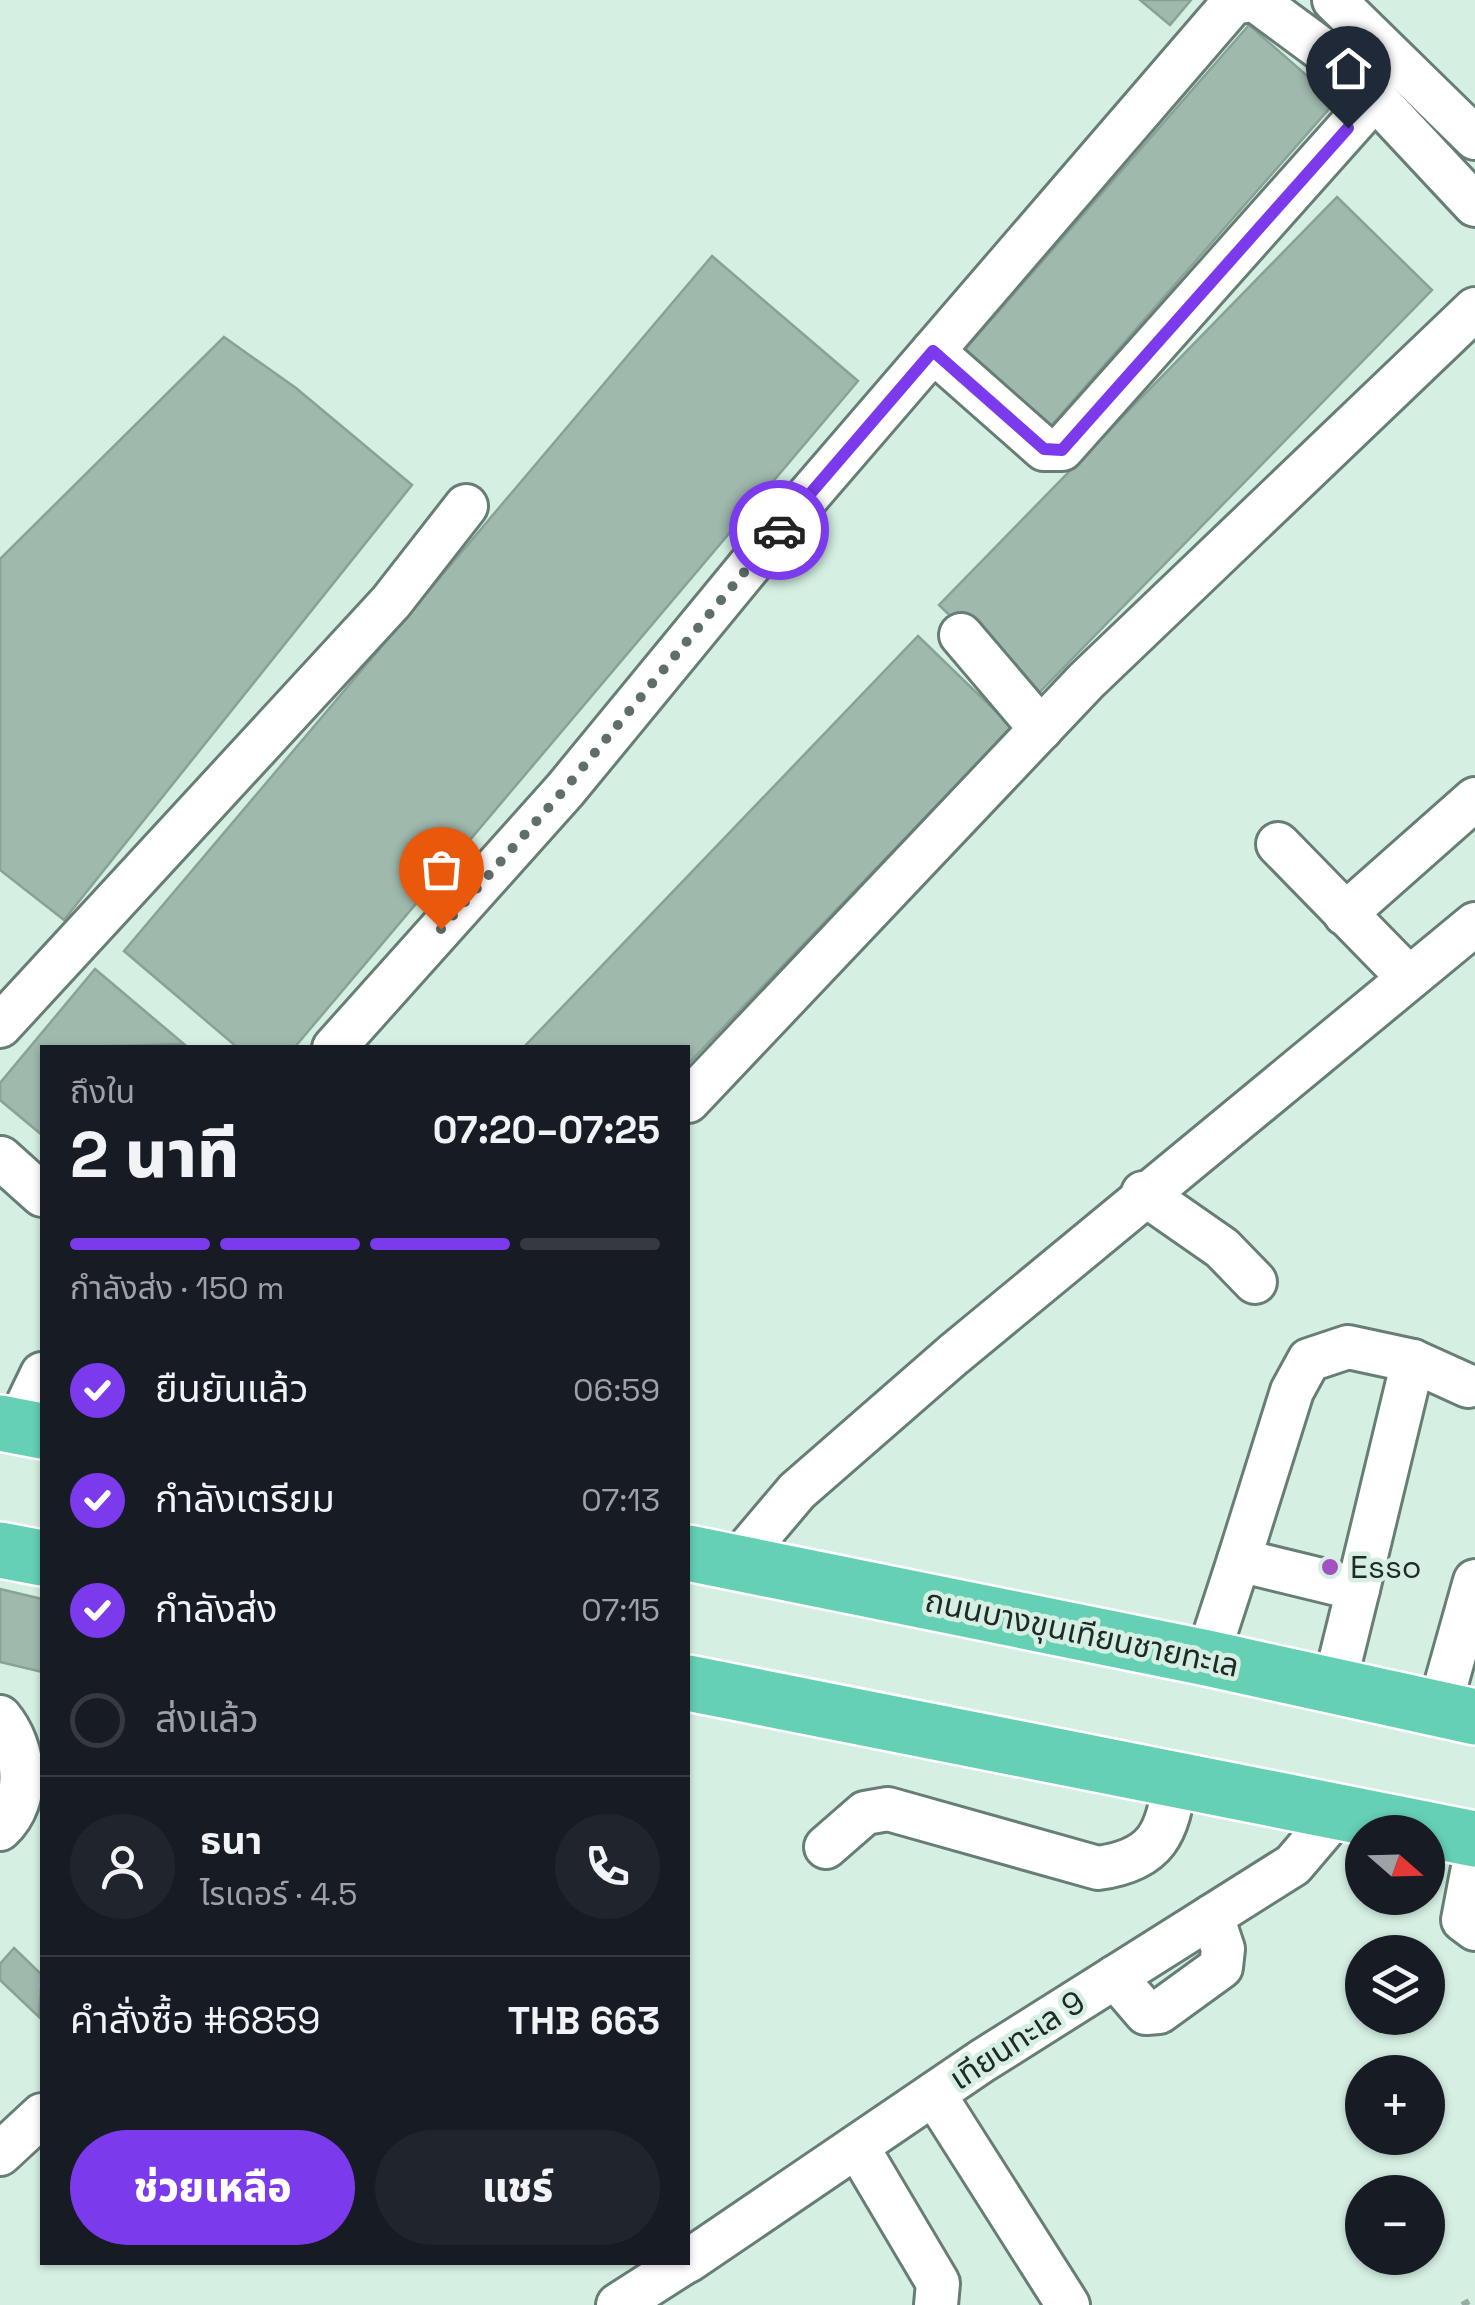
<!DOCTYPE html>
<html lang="th">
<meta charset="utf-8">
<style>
body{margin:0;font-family:"Space Grotesk","Noto Sans Thai",sans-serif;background:#20242c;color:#f1f3f6;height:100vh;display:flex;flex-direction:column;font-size:38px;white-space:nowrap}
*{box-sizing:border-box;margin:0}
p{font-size:32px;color:#9ea1a6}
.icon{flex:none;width:55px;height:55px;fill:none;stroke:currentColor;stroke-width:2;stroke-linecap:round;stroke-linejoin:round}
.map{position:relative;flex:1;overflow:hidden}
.sheet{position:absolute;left:40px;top:1045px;width:650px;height:1220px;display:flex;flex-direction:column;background:#171b24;border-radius:0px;box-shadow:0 2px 8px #0004}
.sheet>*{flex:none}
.needle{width:65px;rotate:110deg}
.controls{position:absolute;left:1345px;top:1815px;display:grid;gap:20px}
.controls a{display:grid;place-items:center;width:100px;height:100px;border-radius:50%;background:#171b24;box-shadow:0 2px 8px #0004;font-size:50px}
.pin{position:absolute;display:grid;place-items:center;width:85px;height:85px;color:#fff;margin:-102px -42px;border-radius:50% 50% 50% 0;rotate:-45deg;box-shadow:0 0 10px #0007}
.pin .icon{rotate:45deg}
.courier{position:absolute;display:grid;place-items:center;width:100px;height:100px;margin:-50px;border:8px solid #7c3aed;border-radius:50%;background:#fff;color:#222;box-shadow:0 2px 12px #0007}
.summary em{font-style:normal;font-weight:800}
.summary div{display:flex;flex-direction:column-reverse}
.summary{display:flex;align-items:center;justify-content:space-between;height:170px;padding:0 30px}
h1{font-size:65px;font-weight:800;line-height:75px}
.bar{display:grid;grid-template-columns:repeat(4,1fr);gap:15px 10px;align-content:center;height:120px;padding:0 30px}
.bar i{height:12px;border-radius:8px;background:#363941}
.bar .selected{background:#7c3aed}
.bar p{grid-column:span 4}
.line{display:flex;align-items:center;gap:25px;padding:0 30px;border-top:2px solid #363941}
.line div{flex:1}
.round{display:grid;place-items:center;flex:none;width:105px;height:105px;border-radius:52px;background:#20242c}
ol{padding:0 30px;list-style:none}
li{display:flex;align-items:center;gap:30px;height:110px}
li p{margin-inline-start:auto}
li .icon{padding:10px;border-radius:50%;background:#7c3aed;color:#fff;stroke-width:4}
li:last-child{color:#9ea1a6}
li i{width:55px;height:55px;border:5px solid #363941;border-radius:50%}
.primary-button{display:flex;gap:20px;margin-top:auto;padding:20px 30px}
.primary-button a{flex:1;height:115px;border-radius:60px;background:#7c3aed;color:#fff;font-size:40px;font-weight:800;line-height:115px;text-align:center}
.primary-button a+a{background:#20242c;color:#f1f3f6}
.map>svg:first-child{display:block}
</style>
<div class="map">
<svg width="1475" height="2305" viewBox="0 0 1475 2305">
<rect width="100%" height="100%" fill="#d5f0e3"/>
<g fill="#9fb9ad" stroke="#89a296" stroke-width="2.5">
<polygon points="1140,0 1191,0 1170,25"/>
<polygon points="1249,25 1336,101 1049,428 963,352"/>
<polygon points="1337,197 1432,290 1034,698 939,605"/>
<polygon points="712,256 858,381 294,1048 238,1048 124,951"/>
<polygon points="224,337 296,388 412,485 64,920 0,870 0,559"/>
<polygon points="918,636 1012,727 688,1064 688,1048 523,1048"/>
<polygon points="95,969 184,1044 42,1048 42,1135 0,1100 0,1083"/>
<polygon points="0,1589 42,1599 42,1672 0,1662"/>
<polygon points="14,1948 42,1975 39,2017 0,1980 0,1964"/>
</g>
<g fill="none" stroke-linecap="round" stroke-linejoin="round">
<defs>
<g id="minor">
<polyline points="1255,0 1347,68 1475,205"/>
<polyline points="1334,0 1475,138"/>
<polyline points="933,351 1044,449 1062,449 1374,99"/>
<polyline points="961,635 1041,729"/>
<polyline points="1278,844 1407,976"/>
<polyline points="1345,914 1475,799"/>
<polyline points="0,1026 391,602 466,506"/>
<polyline points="334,1048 565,790 778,531 1233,3 1251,0"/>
<polyline points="688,1101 1086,681 1475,309"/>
<polyline points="1,1158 42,1195"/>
<polyline points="1143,1193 1222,1248 1255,1282"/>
<polyline points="17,1426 42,1374"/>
<polyline points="1239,1560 1292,1391 1309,1360 1348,1347 1413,1361 1468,1386"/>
<polyline points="736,1563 797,1491 953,1355 1475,924"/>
<polyline points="1358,1589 1413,1361"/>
<polyline points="1207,1658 1239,1560 1358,1589 1334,1686"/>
<polyline points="1439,1709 1475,1581"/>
<path d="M0 1717C25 1747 32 1799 0 1829"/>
<path d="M826 1847 865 1813 888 1809 1098 1868C1157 1860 1168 1833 1175 1779"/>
<polyline points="1475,1857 1463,1920 1475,1929"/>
<polyline points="1115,1977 1146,2013 1159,2012 1221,1967 1223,1949 1212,1916"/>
<polyline points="934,2094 1068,2305"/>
<polyline points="858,2148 938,2283 936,2305"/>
<polyline points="0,2154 42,2115"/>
<polyline points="688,2261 982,2061 1293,1865 1339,1811"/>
<polyline points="618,2305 685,2262"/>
</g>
<g id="major">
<polyline points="0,1423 42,1431"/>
<polyline points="0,1550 42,1558"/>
<polyline points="688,1553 1207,1658 1475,1717"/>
<polyline points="688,1683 1475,1839"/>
</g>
</defs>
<use href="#minor" stroke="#667e73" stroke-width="48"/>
<use href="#major" stroke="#fff" stroke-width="60"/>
<polyline stroke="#97ada3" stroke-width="6" stroke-dasharray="8 8" stroke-linecap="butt" points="1462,2305 1475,2298"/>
<use href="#minor" stroke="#fff" stroke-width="42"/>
<use href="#major" stroke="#66d0b4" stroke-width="55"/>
</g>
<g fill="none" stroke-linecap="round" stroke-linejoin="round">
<polyline stroke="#5f6f68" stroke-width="10" stroke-dasharray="0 18" points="441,929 564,790 779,530"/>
<polyline stroke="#7c3aed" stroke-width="12" points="779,530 933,351 1044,449 1062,450 1348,128"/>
</g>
<circle fill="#a251c1" stroke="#d5f0e3" stroke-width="4" cx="1330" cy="1567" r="10"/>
<g text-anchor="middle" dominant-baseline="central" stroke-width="9" stroke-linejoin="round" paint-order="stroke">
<g font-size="32" fill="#1f2925" stroke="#d5f0e3" text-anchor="start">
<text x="1350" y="1567">Esso</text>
</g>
<g font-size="32" fill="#1f2925" stroke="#d5f0e3">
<text transform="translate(1082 1633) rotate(12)">ถนนบางขุนเทียนชายทะเล</text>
<text transform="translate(1017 2040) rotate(-33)">เทียนทะเล 9</text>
</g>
</g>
</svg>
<div class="controls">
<a><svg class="needle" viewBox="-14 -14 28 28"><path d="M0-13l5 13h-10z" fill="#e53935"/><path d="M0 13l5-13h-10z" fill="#9ea1a6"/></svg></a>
<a><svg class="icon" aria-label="layers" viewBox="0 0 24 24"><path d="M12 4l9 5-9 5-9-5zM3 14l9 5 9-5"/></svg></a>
<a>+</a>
<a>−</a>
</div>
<div class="pin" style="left:441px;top:929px;background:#ea580c"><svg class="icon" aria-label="bag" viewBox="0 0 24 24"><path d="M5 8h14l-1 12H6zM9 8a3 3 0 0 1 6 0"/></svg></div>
<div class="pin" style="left:1348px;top:128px;background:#1f2937"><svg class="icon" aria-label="home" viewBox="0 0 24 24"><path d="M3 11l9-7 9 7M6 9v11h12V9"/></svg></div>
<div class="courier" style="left:779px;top:530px"><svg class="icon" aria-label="car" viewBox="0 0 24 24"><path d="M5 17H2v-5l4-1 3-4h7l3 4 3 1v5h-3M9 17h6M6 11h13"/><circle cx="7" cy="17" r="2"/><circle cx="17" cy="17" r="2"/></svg></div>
<section class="sheet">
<div class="summary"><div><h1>2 นาที</h1><p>ถึงใน</p></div><em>07:20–07:25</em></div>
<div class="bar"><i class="selected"></i><i class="selected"></i><i class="selected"></i><i></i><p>กำลังส่ง · 150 m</p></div>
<ol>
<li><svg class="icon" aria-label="check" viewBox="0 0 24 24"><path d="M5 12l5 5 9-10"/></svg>ยืนยันแล้ว<p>06:59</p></li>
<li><svg class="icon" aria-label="check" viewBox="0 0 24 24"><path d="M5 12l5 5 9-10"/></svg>กำลังเตรียม<p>07:13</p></li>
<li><svg class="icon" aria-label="check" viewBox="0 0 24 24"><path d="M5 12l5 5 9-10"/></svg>กำลังส่ง<p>07:15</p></li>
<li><i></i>ส่งแล้ว</li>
</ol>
<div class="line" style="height:180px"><a class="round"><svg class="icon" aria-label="person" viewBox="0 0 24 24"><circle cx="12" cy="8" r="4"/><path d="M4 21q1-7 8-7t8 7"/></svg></a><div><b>ธนา</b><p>ไรเดอร์ · 4.5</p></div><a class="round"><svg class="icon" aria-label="phone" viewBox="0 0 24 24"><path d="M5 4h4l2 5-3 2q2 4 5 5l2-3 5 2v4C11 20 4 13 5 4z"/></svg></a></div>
<div class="line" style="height:130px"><div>คำสั่งซื้อ #6859</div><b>THB 663</b></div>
<div class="primary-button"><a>ช่วยเหลือ</a><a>แชร์</a></div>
</section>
</div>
